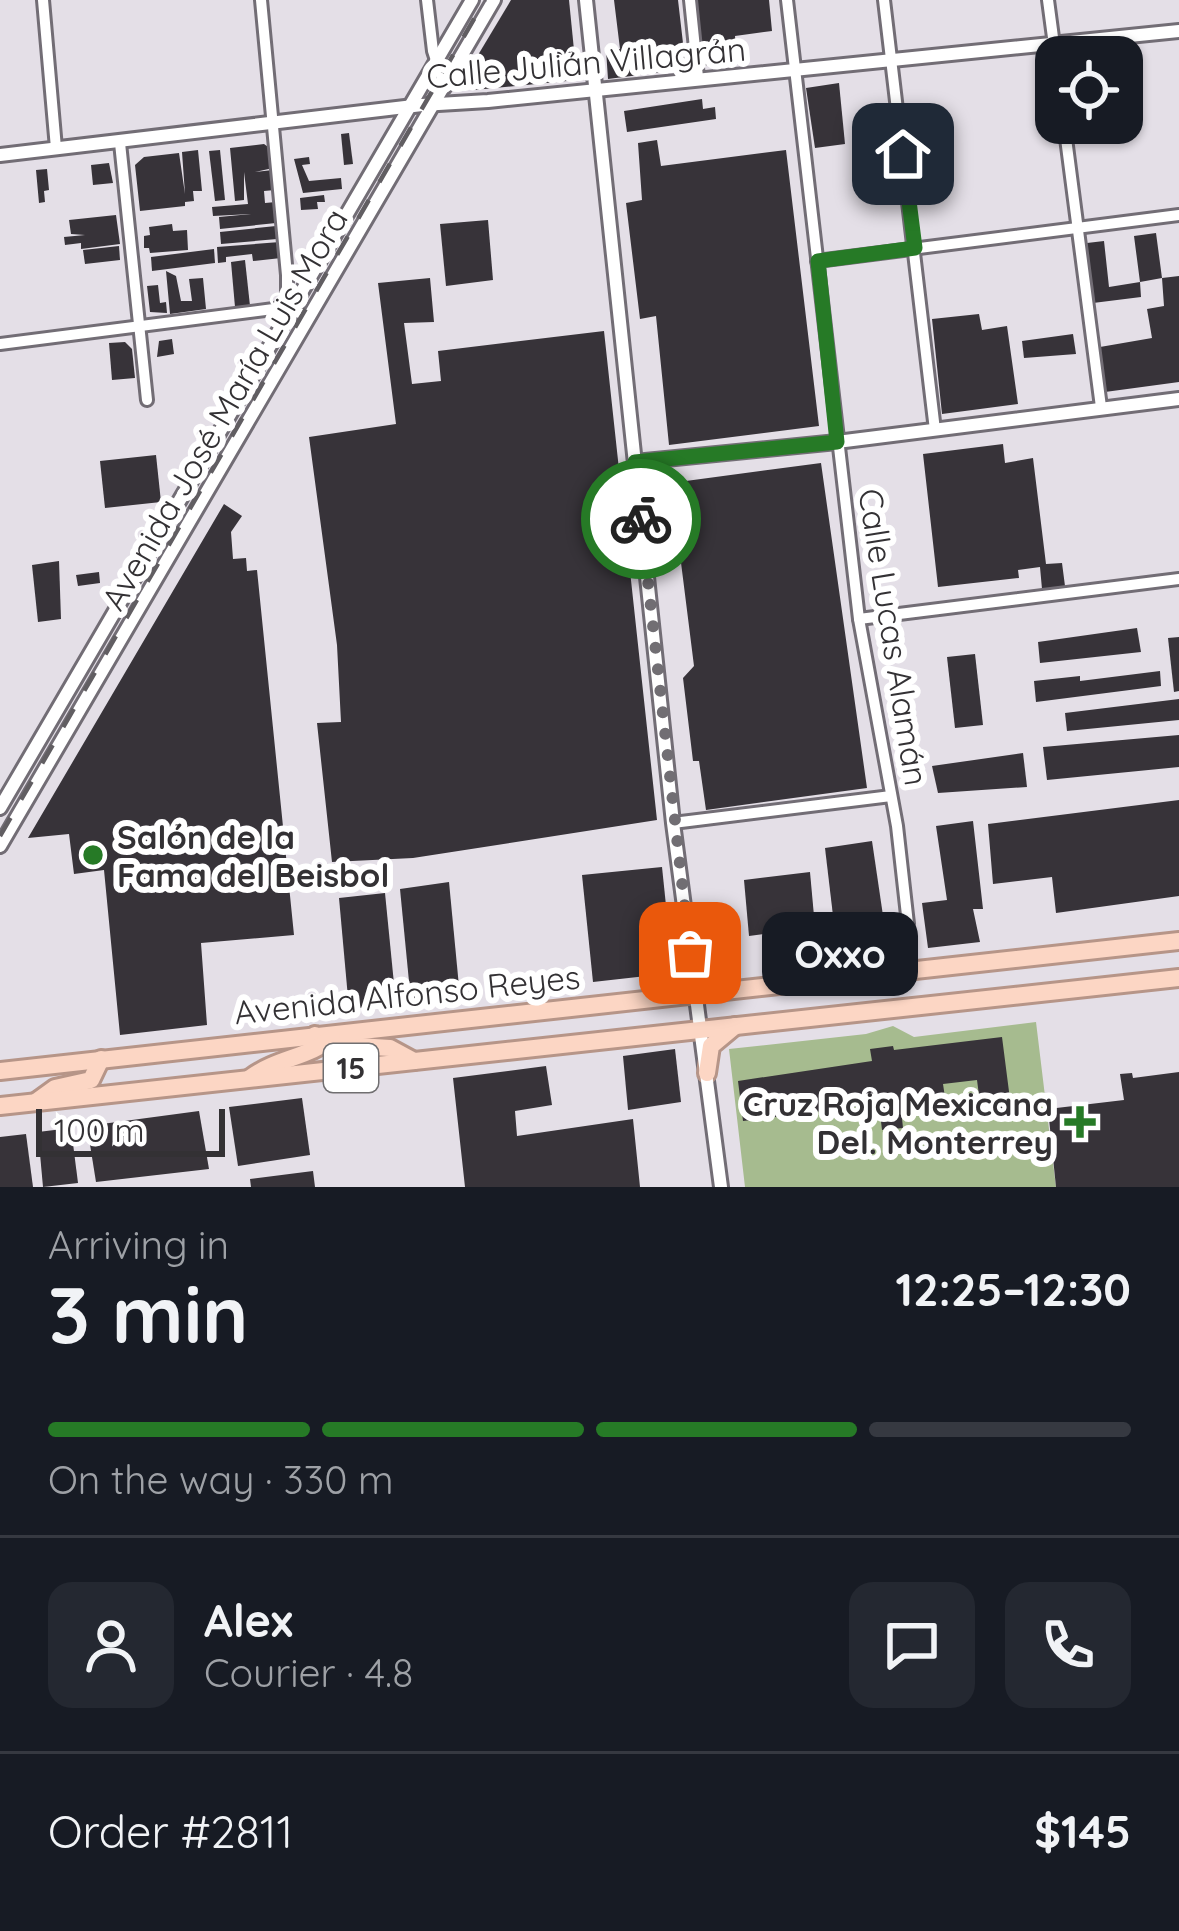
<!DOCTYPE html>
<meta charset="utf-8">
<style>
body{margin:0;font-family:Quicksand,sans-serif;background:#242831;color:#f1f3f6;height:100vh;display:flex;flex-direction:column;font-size:45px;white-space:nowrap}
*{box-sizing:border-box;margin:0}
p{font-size:39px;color:#9ea1a6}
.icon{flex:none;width:66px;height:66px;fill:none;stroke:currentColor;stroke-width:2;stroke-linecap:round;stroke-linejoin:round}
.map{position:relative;height:1187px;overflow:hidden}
.drawer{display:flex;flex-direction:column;background:#171b24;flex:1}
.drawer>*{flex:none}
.tools{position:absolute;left:1035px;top:36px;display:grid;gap:24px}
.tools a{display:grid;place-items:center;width:108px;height:108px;border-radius:24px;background:#171b24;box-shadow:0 3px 9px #0004;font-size:60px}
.scale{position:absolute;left:36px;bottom:30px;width:189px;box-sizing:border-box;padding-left:12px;border:6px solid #333134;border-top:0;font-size:33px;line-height:42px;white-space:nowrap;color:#333134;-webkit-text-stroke:9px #fff;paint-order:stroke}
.pin{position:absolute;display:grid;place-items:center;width:102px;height:102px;color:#fff;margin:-51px;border-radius:24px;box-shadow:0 6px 18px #0006}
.courier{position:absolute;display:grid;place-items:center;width:120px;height:120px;margin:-60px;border:9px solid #267a26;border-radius:50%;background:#fff;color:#222;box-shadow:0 3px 15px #0007}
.bubble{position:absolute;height:84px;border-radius:24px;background:#171b24;box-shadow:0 3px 9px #0004;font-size:39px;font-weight:700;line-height:84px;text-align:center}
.headline em{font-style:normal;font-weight:700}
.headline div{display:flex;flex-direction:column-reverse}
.headline{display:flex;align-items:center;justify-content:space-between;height:204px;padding:0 48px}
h1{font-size:78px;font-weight:700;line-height:90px}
.bar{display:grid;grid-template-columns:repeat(4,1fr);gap:18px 12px;align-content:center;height:144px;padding:0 48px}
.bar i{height:15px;border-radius:9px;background:#363941}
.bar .on{background:#267a26}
.bar p{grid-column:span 4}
.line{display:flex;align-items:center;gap:30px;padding:0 48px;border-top:3px solid #363941}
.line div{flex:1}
.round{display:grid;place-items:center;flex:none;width:126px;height:126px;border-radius:24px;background:#242831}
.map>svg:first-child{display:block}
</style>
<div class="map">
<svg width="1179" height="1187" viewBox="0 0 1179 1187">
<rect width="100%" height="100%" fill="#e4dfe7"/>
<polygon fill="#a6bb8f" points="1036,1022 1056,1187 745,1187 729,1049 866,1034 893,1026 914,1037"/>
<g fill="#373339">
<polygon points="511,0 569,0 577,80 474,90 472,65"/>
<polygon points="614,0 678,0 686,69 608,79 606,50 620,49"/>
<polygon points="693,0 769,0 772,31 735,36 737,61 701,66"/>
<polygon points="839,83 845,144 815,148 806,88"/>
<polygon points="702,99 703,109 715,107 716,119 627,132 624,111"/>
<polygon points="349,133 353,164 344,165 341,134"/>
<polygon points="657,140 661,166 786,150 819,426 669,445 656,316 640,319 626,203 642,200 638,143"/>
<polygon points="264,144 271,149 273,168 255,172 273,170 275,190 264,191 265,203 276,202 276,223 220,229 219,217 251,214 213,216 212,207 248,204 244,172 244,200 235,201 230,148"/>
<polygon points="198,150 202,191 193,191 194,201 185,202 185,206 140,211 135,165 144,157 179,153 185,194 182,152"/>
<polygon points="220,150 225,200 215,201 209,151"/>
<polygon points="309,157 310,164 302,165 309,181 341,178 342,189 303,193 294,159"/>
<polygon points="109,163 113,183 93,185 91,165"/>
<polygon points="47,169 49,190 44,191 45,202 39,203 36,170"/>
<polygon points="324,195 325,202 317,202 318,209 301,210 300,198"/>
<polygon points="116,215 120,244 81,249 81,243 65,245 64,237 85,235 71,234 69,220"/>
<polygon points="488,220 493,280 446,286 440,224"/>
<polygon points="172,224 173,231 187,230 188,250 150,253 149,248 144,248 144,236 150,235 149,227"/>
<polygon points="276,226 277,239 221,244 220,232"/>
<polygon points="1156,233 1162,278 1140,282 1141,297 1093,303 1087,243 1104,241 1109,287 1140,282 1134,236"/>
<polygon points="280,242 281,258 253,261 252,254 226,257 226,262 218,263 217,247"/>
<polygon points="119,246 120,260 85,264 83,250"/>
<polygon points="214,249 215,263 152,271 151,257"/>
<polygon points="245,260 250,306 235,307 231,262"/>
<polygon points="166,271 176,276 181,301 192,301 189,279 203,278 206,309 170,314"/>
<polygon points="1179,276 1179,382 1105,392 1100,347 1152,338 1147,309 1164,306 1162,278"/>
<polygon points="430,278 434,322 404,323 412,384 441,381 438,351 604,331 657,820 413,858 332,862 317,723 341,722 337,645 309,437 396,424 378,283"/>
<polygon points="158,285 160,303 166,302 167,313 150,312 147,286"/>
<polygon points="979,314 982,330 1007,326 1018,404 942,414 932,319"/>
<polygon points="1073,334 1076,354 1024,358 1022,341"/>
<polygon points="172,339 174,354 157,357 159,341"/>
<polygon points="125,342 132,349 135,378 112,380 109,343"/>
<polygon points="1003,444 1005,463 1033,458 1046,564 1062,563 1065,586 1042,589 1040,567 1018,570 1019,578 938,587 923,454"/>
<polygon points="156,455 161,502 105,508 100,461"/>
<polygon points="821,463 867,788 706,810 699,761 693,761 683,678 694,666 671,483"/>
<polygon points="224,504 242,516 231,532 233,559 246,558 247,571 257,570 294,935 201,943 207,1025 120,1035 104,870 74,874 69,834 28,838"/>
<polygon points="59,561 61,619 38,622 32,565"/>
<polygon points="99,572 100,583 78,586 76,575"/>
<polygon points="1137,628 1141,652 1040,663 1038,642"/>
<polygon points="1179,637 1179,691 1174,692 1168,638"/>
<polygon points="975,654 983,725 955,728 947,657"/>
<polygon points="1160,671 1161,686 1036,702 1034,681 1080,676 1080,681"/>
<polygon points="1179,699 1179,720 1067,731 1065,713"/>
<polygon points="1179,735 1179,767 1047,780 1043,747"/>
<polygon points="1023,753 1027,787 938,793 932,766"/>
<polygon points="1179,800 1179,896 1056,913 1052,877 993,884 988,824"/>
<polygon points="973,821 983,909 973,909 980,942 928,948 922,903 947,900 936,826"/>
<polygon points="872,841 886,936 836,941 825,848"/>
<polygon points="662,867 673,973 593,982 582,875"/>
<polygon points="810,872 815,927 749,936 744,880"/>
<polygon points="449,882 460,997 411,1002 400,889"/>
<polygon points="385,893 396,1004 349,1009 339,898"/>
<polygon points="1002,1037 1012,1115 982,1118 977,1080 943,1084 946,1104 901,1109 903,1128 882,1130 879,1104 743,1121 738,1081 872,1061 870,1049 893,1046 894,1050"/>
<polygon points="675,1049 681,1102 628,1110 623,1056"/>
<polygon points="546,1066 552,1105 515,1111 517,1136 633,1119 640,1187 465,1187 453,1078"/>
<polygon points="1179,1072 1179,1187 1056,1187 1048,1109 1124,1100 1120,1074 1132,1073 1133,1078"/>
<polygon points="302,1098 310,1155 238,1166 229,1107"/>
<polygon points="199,1111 209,1169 96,1182 87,1126"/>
<polygon points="71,1128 78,1183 43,1187 38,1132"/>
<polygon points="26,1134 33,1187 0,1187 0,1137"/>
<polygon points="313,1171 315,1187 251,1187 250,1179"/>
</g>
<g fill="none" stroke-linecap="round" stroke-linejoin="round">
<defs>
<g id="minor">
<polyline points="43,0 56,148"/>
<polyline points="261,0 287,275 287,307"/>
<polyline points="427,0 433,51 445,88"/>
<polyline points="690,0 698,77"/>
<polyline points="787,0 859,619 897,826 908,924"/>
<polyline points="884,0 935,430"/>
<polyline points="1048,0 1056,60"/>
<polyline points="1064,123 1101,407"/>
<polyline points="120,143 147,400"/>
<polyline points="817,261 1179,215"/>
<polyline points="0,344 281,308 310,316"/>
<polyline points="859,619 1179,579"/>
<polyline points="673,823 891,796"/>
</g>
<g id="tertiary">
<polyline points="586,0 673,823 721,1187"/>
<polyline points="0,155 422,105 488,101 1179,31"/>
<polyline points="635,462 837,442 1179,399"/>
<polyline points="0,808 472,0"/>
<polyline points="0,846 494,0"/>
</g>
<g id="trunk">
<polyline points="315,1035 326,1044 390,1048 414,1061"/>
<polyline points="0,1071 1179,941"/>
<polyline points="707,1073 711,1046 735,1026"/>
<path d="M250 1078C278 1057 310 1058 332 1037"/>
<polyline points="37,1101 55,1088 91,1080 101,1059"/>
<polyline points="0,1106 1179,978"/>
</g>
</defs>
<use href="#minor" stroke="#726d75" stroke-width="16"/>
<use href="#tertiary" stroke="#726d75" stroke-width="18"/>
<use href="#trunk" stroke="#b69588" stroke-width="22"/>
<use href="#minor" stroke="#fff" stroke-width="10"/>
<use href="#tertiary" stroke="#fff" stroke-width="12"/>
<use href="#trunk" stroke="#fcd6c4" stroke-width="16"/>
<polyline stroke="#615e62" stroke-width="4.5" stroke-dasharray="21 21" stroke-linecap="butt" points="0,836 485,0"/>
</g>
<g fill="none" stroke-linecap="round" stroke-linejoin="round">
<polyline stroke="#716e73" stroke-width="12" stroke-dasharray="0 21.6" points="641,519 690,953"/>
<polyline stroke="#267a26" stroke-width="15" points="641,519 635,462 837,442 818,261 915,248 903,154"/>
</g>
<g fill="#267a26" stroke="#fff" stroke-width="4.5">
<circle cx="93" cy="855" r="12"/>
<path d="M1074 1104h12v12h12v12h-12v12h-12v-12h-12v-12h12z"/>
</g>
<g text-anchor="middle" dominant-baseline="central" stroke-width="12" stroke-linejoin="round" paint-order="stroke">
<rect fill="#fff" stroke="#706f71" stroke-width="3" x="324" y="1044" width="54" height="48" rx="9"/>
<g font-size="30" font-weight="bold" fill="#333134">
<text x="351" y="1068">15</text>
</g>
<g font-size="33" fill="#333134" stroke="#fff">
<text transform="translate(586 62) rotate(-5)">Calle Julián Villagrán</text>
<text transform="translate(224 409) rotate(-60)">Avenida José María Luis Mora</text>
<text transform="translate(894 637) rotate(81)">Calle Lucas Alamán</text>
<text transform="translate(407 994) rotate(-6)">Avenida Alfonso Reyes</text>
</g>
<g font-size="33" font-weight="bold" fill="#333134" stroke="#fff" text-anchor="start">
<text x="117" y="836">Salón de la<tspan x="117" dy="38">Fama del Beisbol</tspan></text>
<text x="1053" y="1103" text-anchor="end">Cruz Roja Mexicana<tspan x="1053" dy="38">Del. Monterrey</tspan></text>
</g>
</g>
</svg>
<div class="tools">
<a><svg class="icon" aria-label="locate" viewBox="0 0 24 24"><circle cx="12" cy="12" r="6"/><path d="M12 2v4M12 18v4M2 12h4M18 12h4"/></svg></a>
</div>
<div class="scale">100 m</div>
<div class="pin" style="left:690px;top:953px;background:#ea580c"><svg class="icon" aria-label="bag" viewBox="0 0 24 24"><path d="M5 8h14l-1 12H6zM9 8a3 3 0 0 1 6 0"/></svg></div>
<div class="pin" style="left:903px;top:154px;background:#1f2937"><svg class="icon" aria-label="home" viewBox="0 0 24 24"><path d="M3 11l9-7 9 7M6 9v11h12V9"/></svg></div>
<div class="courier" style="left:641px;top:519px"><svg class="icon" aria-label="bike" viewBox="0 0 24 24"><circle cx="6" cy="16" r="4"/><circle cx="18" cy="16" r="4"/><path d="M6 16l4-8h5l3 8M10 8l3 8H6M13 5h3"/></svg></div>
<div class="bubble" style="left:762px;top:912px;width:156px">Oxxo</div>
</div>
<section class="drawer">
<div class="headline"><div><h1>3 min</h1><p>Arriving in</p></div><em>12:25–12:30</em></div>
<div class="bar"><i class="on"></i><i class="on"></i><i class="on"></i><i></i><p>On the way · 330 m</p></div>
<div class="line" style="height:216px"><a class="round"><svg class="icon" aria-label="person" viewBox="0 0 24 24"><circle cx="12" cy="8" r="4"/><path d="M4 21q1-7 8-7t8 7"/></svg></a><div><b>Alex</b><p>Courier · 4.8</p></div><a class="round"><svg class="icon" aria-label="chat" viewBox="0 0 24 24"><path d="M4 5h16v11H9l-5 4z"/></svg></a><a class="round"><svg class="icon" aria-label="phone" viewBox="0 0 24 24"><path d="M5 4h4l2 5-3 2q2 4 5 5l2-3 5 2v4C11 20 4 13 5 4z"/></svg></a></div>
<div class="line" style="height:156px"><div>Order #2811</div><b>$145</b></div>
</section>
